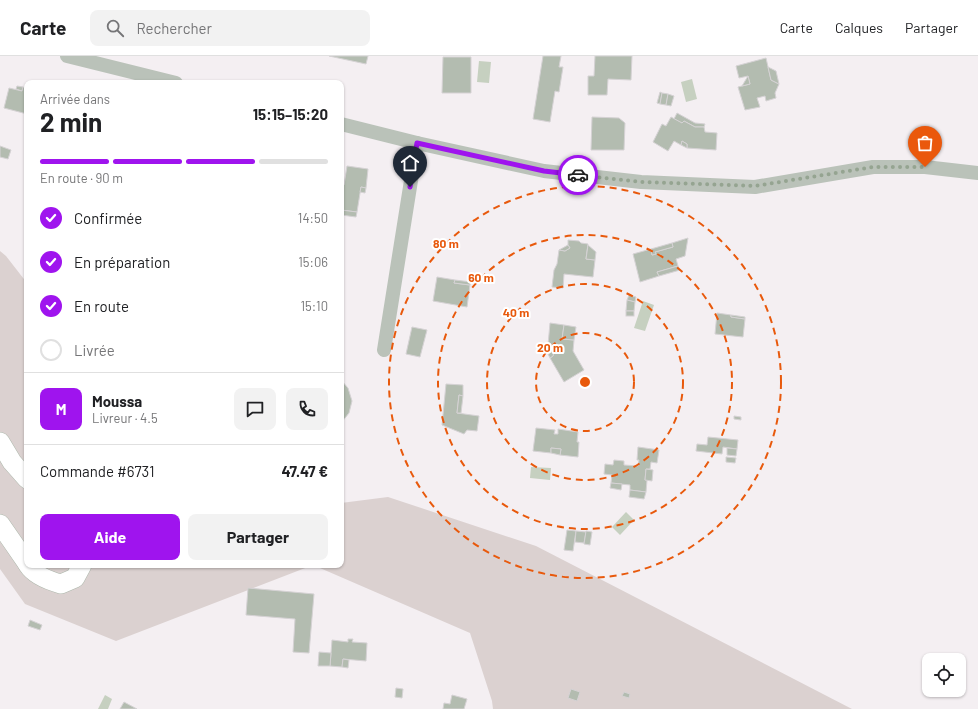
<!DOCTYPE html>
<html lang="fr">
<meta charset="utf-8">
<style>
body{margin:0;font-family:Barlow,sans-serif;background:#f2f2f2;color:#202124;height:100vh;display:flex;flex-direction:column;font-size:15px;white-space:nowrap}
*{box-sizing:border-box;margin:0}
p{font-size:13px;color:#757577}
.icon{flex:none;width:22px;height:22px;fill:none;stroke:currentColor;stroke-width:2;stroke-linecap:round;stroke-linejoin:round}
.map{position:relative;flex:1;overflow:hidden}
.panel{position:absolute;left:24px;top:24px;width:320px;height:488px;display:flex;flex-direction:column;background:#fff;border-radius:8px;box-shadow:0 1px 3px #0004}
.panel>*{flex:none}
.buttons{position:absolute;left:922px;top:597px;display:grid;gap:8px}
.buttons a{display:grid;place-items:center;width:44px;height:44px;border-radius:8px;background:#fff;box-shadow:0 1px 3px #0004;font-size:20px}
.pin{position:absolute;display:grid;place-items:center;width:34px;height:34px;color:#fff;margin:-41px -17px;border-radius:50% 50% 50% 0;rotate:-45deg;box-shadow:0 0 4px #0007}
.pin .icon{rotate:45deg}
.courier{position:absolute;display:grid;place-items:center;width:40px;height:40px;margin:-20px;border:3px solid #9f14ee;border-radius:50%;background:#fff;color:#222;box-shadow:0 1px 5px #0007}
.summary em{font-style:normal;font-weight:700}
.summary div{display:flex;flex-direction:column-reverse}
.summary{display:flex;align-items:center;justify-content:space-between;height:68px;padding:0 16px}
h1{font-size:26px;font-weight:700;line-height:30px}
.bar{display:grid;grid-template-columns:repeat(4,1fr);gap:6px 4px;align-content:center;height:48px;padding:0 16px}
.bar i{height:5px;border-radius:3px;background:#e0e0e0}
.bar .selected{background:#9f14ee}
.bar p{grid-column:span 4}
.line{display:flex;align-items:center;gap:10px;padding:0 16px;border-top:1px solid #e0e0e0}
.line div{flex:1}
.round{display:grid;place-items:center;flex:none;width:42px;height:42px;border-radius:8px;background:#f2f2f2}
ol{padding:0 16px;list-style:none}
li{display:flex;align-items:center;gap:12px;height:44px}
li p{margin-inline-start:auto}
li .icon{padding:4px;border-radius:50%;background:#9f14ee;color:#fff;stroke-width:4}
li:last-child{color:#757577}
li i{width:22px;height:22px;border:2px solid #e0e0e0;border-radius:50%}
.cta{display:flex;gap:8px;margin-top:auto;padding:8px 16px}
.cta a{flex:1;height:46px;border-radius:8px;background:#9f14ee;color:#fff;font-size:16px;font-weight:700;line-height:46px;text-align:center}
.cta a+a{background:#f2f2f2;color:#202124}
header{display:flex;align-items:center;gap:24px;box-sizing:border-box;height:56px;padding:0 20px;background:#fff;border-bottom:1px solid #e0e0e0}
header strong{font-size:19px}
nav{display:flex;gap:22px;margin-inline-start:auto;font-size:14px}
.search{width:280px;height:36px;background:#f2f2f2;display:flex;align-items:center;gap:10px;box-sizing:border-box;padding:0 14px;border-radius:8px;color:#757577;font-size:15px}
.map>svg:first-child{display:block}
</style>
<header>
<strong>Carte</strong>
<div class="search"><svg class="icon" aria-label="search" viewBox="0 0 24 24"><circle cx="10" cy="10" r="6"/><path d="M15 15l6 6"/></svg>Rechercher</div>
<nav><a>Carte</a><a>Calques</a><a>Partager</a></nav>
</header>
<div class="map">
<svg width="978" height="653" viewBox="0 0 978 653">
<rect width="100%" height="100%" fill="#f4eff2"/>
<polygon fill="#dbd1d0" points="0,195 6,200 27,227 27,509 341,509 341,447 388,441 536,490 852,653 493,653 492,645 470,577 313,509 116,585 25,548 0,513"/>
<g fill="#c6d0c0">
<polygon points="479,5 491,6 489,27 477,26"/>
<polygon points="692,23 697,43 686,46 681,26"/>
<polygon points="643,245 654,249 645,275 634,272"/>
<polygon points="531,411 551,412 550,424 530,422"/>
<polygon points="626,456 634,464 620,479 612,471"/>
<polygon points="105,639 112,643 108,653 98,653"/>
</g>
<g fill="#b3bcb0" stroke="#d5d2d4">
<polygon points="329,0 368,0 366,8"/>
<polygon points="543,0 561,0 559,11 563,11 559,36 555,35 550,66 533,63"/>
<polygon points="595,0 632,0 631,24 608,23 607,39 588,39 588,20 594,20"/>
<polygon points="443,1 471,1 471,37 442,37"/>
<polygon points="766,2 771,24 779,28 775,37 776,42 766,45 765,40 757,42 760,51 745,54 738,31 750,28 748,20 739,22 736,10"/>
<polygon points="768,11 776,15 779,28 771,24"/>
<polygon points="748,20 750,28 742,30"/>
<polygon points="17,30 23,31 22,35 16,33"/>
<polygon points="23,31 27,33 27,58 4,52 9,32 22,35"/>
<polygon points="660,36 662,37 660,48 657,47"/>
<polygon points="662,37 668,38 666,49 660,48"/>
<polygon points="668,38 674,40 671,50 666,49"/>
<polygon points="677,57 695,67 705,68 704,71 695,71 684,65 682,67 674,63"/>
<polygon points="592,61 619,62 625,67 624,94 591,94"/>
<polygon points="671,61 682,67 684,65 695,71 704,71 705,76 717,77 716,94 687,92 687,88 682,85 681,89 674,85 668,95 653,86 662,68 666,70"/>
<polygon points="682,85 687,88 687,92 681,89"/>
<polygon points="0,90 11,94 8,103 0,101"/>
<polygon points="347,110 368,113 366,132 361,131 357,156 341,154 341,128 344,129"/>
<polygon points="361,131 366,132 365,137 360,136"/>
<polygon points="341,154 357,156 356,161 341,159"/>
<polygon points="688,182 685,200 676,203 678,210 657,216 659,220 640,226 633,198 651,193 652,199 656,198 655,196 673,191 672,187"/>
<polygon points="568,184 579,185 581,187 588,188 586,203 595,204 593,221 564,218 563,232 552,231 554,214 557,208 559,194 565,195 570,192 568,189"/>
<polygon points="672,187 673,191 655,196 656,198 652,199 651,193"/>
<polygon points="568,189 570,192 565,195 559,194"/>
<polygon points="588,189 596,196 595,204 586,203"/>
<polygon points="678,210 680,214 659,220 657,216"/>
<polygon points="437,221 455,224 454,227 470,229 467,251 433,245"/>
<polygon points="455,224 471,226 470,229 454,227"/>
<polygon points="629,239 636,241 635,246 627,244"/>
<polygon points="627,244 635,246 634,255 626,255"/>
<rect x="626" y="255" width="8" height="5"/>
<polygon points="717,257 731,259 731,261 745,263 743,281 715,278"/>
<polygon points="731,259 745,261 745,263 731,261"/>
<polygon points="550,267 564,269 562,283 574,284 573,295 584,314 564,326 550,302 553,300 555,290 548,289"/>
<polygon points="564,269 576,271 574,284 562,283"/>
<polygon points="412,271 427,274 420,301 406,298"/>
<polygon points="548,289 555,290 553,300 550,302 547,296"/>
<polygon points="341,324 348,332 352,345 349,357 341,367"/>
<polygon points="446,328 463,329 463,340 459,339 457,357 479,360 477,375 467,374 464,378 442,369"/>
<polygon points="459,339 463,340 461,357 457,357"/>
<polygon points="734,360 741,361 741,364 734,363"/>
<polygon points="536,372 555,374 554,378 558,378 558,373 578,376 577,386 579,386 578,401 560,399 561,393 551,392 551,397 533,395"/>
<polygon points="708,381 738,384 737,393 723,391 722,398 696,395 697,388 707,389"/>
<polygon points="638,391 659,394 657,407 651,406 650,413 646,413 645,424 647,424 646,436 630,434 630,429 611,427 612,419 604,418 605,408 613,409 614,404 624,405 624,409 638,410 639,404 637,404"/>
<polygon points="551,392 561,393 560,399 551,397"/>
<polygon points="727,392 737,393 736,400 727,399"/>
<polygon points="726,401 736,402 735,407 726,406"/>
<polygon points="646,413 653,414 652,425 645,424"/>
<polygon points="611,427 622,428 621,434 610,432"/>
<polygon points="630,434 646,436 644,443 629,441"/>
<polygon points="567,474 576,475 573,495 564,494"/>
<polygon points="576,475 586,476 584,487 575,486"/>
<polygon points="586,475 592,476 590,489 584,488"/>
<polygon points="248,532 314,538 309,597 293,596 295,563 246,559"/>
<polygon points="30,564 42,569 40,574 28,570"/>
<polygon points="348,583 353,583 352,586 367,587 366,605 343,603 342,611 330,610 332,584 348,586"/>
<polygon points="319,596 331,597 330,610 318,610"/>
<polygon points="343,603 349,604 348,612 342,611"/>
<polygon points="396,632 403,633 402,642 395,641"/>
<polygon points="571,633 580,636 577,645 568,642"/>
<polygon points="624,636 630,638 629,642 622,640"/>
<polygon points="452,639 467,643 464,653 443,653 444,647 450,648"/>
<polygon points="124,646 137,653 120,653"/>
</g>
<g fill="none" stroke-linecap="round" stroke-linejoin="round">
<defs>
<g id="secondary">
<polyline points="0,386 12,406 27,423"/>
<polyline points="0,468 27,507"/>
<path d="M28 509C35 520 50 525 61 528L75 522 82 509"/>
</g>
</defs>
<use href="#secondary" stroke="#adb7ab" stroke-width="20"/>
<g stroke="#bac2b9" stroke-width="14">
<polyline points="67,0 176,27"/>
<polyline points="341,68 417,87 544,115 641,126 755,131 873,111 925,111 978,117"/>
<polyline points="384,294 417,87"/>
</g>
<use href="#secondary" stroke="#fff" stroke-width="19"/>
</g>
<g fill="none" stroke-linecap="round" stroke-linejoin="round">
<polyline stroke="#95a491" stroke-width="4" stroke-dasharray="0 7.2" points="578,119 641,126 755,130 873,111 925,111"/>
<polyline stroke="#9f14ee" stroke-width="5" points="410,131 417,87 544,115 578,119"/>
</g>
<g fill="none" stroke="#e8590c" stroke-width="2" stroke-dasharray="7 5">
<circle cx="585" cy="326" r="49"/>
<circle cx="585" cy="326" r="98"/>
<circle cx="585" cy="326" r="147"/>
<circle cx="585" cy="326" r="196"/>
</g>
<circle cx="585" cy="326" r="6" fill="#e8590c" stroke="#fff" stroke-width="2"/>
<g font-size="12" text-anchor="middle" font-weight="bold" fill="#e8590c" stroke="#fff" stroke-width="4" stroke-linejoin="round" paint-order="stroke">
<text x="446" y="192">80 m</text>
<text x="481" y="226">60 m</text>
<text x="516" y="261">40 m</text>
<text x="550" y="296">20 m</text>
</g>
</svg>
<div class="buttons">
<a><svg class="icon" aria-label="locate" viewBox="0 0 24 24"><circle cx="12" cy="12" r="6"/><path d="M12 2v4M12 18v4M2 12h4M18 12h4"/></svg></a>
</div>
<div class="pin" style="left:925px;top:111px;background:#ea580c"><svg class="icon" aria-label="bag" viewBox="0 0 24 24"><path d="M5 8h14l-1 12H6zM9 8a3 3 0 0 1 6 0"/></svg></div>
<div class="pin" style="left:410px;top:131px;background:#1f2937"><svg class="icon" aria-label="home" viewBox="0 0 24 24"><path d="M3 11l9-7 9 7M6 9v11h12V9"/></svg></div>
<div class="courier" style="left:578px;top:119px"><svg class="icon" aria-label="car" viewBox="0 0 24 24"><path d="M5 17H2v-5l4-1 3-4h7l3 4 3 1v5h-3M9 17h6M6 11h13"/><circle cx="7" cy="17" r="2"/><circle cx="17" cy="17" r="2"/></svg></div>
<section class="panel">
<div class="summary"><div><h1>2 min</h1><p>Arrivée dans</p></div><em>15:15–15:20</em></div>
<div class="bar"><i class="selected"></i><i class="selected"></i><i class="selected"></i><i></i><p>En route · 90 m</p></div>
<ol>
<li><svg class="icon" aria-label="check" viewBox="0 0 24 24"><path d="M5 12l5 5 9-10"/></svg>Confirmée<p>14:50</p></li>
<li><svg class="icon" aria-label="check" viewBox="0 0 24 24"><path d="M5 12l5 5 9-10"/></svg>En préparation<p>15:06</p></li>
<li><svg class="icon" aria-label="check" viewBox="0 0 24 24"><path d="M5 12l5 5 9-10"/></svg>En route<p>15:10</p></li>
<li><i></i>Livrée</li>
</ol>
<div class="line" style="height:72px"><b class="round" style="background:#9f14ee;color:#fff">M</b><div><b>Moussa</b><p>Livreur · 4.5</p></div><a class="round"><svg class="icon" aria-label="chat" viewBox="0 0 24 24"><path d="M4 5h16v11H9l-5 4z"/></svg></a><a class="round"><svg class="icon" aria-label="phone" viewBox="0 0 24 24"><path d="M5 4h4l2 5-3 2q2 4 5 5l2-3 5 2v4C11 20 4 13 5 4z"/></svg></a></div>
<div class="line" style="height:52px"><div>Commande #6731</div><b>47.47 €</b></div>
<div class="cta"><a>Aide</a><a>Partager</a></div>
</section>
</div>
